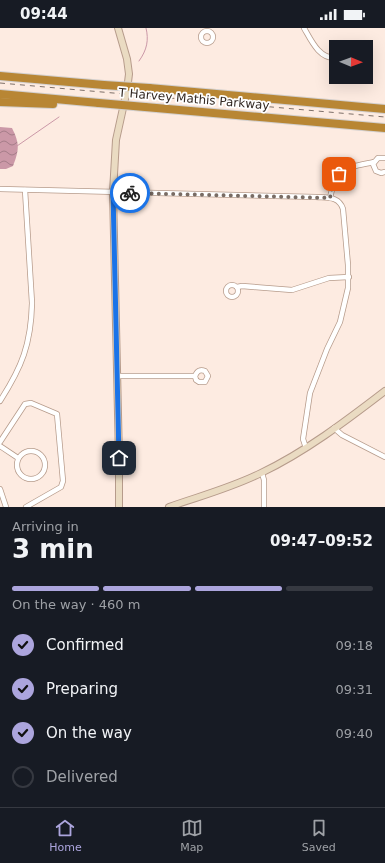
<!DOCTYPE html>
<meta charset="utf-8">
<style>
body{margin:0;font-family:"DejaVu Sans",sans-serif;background:#20242c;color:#f1f3f6;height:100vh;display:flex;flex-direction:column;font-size:15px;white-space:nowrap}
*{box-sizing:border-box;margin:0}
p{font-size:13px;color:#9ea1a6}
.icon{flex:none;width:22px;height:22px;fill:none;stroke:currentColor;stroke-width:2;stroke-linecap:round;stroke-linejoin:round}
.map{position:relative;height:479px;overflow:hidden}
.details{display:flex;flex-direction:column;background:#171b24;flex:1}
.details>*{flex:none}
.needle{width:26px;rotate:91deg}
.buttons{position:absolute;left:329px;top:12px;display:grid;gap:8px}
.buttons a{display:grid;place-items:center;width:44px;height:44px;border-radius:0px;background:#171b24;box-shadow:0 4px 16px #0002;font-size:20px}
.pin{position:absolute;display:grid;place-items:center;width:34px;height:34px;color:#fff;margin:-17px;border-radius:8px;box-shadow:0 2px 6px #0006}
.courier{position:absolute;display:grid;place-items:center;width:40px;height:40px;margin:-20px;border:3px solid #1a73e8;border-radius:50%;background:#fff;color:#222;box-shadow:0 1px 5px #0007}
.headline em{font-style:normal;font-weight:600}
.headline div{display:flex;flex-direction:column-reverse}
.headline{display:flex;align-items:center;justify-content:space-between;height:68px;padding:0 12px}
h1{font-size:26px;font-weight:600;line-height:30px}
.bar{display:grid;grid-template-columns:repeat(4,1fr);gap:6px 4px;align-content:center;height:48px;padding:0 12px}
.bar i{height:5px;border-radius:3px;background:#363941}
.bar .on{background:#aca5dd}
.bar p{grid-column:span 4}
ol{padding:0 12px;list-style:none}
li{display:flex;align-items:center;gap:12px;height:44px}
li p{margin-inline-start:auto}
li .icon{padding:4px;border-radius:50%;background:#aca5dd;color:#111;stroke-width:4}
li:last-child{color:#9ea1a6}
li i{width:22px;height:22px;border:2px solid #363941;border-radius:50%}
.status{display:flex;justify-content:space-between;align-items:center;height:28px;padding:0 20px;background:#171b24;direction:ltr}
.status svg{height:11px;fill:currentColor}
.menu{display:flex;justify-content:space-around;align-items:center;height:56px;border-top:1px solid #363941;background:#171b24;font-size:11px;color:#9ea1a6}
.menu a{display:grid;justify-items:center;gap:2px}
.menu .on{color:#aca5dd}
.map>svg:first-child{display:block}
</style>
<div class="status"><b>09:44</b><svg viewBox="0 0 49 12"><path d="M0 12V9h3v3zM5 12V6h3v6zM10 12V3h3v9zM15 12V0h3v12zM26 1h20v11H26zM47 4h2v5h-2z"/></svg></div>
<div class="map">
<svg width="385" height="479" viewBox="0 0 385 479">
<defs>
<pattern id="water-waves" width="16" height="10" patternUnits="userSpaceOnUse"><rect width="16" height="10" fill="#cb98a7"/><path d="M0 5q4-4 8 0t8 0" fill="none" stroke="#a57c88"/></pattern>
</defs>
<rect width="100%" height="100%" fill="#fdebe1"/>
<path fill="url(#water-waves)" d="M0 99 12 100C20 116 19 122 13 138L6 141H0Z"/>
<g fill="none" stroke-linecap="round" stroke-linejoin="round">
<g stroke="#cb98a7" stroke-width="1">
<path d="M139 33C147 22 149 12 146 0"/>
<polyline points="17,118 59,89"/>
</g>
<defs>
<g id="street">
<path d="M304 0C311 12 319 31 336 30"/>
<circle cx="207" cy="9" r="6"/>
<polyline points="385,130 378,130 373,136 376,143 381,145 385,144"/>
<path d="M0 161 316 169C327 170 339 168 343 181L348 237V260L340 294 327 321 310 365 303 411 306 420"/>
<path d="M330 170C336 139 346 140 374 134"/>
<circle cx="232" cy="263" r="6"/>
<polyline points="237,259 242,258 292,262 329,250 349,249"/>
<path d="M118 348H195L196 352 199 354H205L208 348 205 343C200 341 197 343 195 348"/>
<path d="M0 373C22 339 31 316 32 275L25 162"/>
<polyline points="334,400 342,407 385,429"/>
<polyline points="0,414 25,376 31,375 57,386 63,453 61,459 26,479"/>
<polyline points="0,418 18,430"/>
<circle cx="31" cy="437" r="14"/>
<polyline points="262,445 264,452 264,479"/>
<polyline points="0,461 6,479"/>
</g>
<g id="secondary">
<polyline points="118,0 127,31 129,46 127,62 116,112 113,164 119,430 119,479"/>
<path d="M169 479C200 468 231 460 261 445 305 424 346 393 385 363"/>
</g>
<g id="highway">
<polyline points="0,48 104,57"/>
<polyline points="149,60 385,81"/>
<polyline points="0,66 99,75"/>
<polyline points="0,74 53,76"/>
<polyline points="145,79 385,100"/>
</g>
</defs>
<use href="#street" stroke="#b69b8b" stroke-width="6"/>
<use href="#secondary" stroke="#b69b8b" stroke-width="8"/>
<use href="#highway" stroke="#d2cfce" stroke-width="10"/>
<use href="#street" stroke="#fff" stroke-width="4.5"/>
<use href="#secondary" stroke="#eadbc2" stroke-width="6"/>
<use href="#highway" stroke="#b88634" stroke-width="8"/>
<polyline stroke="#7e7069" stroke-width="1" stroke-dasharray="5 5" stroke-linecap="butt" points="0,55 385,89"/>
<defs>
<g id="highway-bridge">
<polyline points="104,57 149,60"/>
<polyline points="99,75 145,79"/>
</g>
</defs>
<use href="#highway-bridge" stroke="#d2cfce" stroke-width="10" stroke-linecap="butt"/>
<use href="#highway-bridge" stroke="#b88634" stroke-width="8"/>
</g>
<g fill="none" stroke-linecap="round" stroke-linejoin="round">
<polyline stroke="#796c64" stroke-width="4" stroke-dasharray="0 7.2" points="130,165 330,170 333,155 339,146"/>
<polyline stroke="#1a73e8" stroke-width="5" points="119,430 113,164 130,165"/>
</g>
<g text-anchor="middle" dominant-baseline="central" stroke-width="3.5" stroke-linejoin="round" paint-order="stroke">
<g font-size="12" fill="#322721" stroke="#fff">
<text transform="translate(194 71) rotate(5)">T Harvey Mathis Parkway</text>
</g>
</g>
</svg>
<div class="buttons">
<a><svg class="needle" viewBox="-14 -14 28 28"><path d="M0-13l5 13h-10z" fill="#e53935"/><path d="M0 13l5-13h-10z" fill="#9ea1a6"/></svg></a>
</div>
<div class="pin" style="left:339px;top:146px;background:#ea580c"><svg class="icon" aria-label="bag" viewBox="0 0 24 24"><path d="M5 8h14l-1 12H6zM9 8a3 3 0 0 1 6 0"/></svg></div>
<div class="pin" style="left:119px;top:430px;background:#1f2937"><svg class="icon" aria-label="home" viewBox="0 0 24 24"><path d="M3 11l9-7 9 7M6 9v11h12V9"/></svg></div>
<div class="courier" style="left:130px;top:165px"><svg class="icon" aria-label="bike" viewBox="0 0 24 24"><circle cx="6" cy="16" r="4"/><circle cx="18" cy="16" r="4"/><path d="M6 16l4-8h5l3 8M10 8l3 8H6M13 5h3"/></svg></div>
</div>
<section class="details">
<div class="headline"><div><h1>3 min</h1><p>Arriving in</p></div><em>09:47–09:52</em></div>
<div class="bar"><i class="on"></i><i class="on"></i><i class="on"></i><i></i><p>On the way · 460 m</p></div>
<ol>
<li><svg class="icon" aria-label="check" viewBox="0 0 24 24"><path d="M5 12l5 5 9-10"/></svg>Confirmed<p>09:18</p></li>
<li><svg class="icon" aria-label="check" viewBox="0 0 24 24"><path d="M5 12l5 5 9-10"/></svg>Preparing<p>09:31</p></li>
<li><svg class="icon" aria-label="check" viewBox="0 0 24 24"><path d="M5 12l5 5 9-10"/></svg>On the way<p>09:40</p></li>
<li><i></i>Delivered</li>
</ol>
</section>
<nav class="menu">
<a class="on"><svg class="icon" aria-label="home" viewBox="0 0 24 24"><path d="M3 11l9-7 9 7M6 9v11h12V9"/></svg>Home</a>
<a><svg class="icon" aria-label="map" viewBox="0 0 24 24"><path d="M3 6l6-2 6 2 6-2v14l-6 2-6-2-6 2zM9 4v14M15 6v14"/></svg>Map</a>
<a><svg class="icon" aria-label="saved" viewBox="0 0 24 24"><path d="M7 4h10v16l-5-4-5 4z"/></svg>Saved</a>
</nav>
